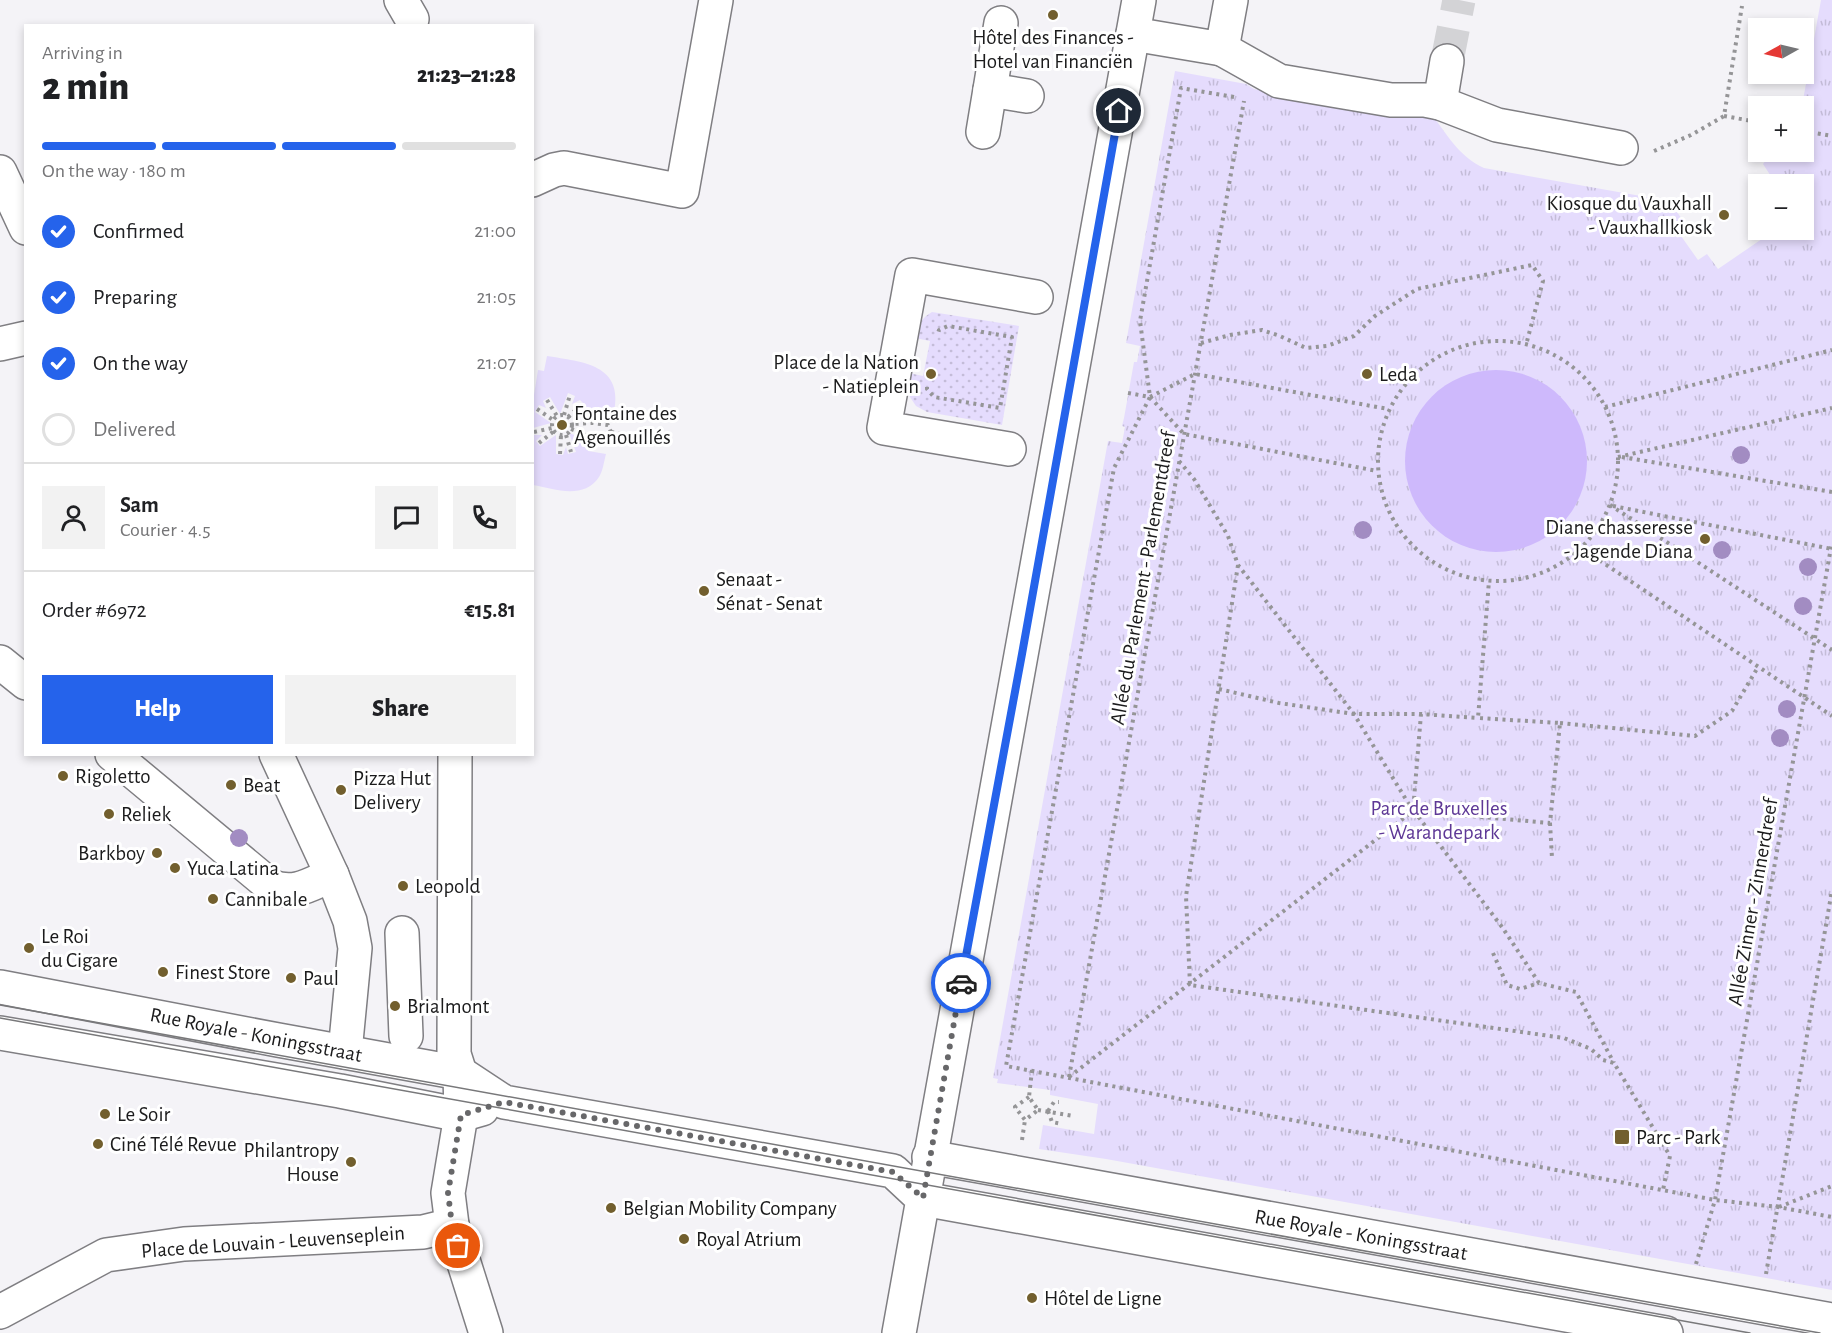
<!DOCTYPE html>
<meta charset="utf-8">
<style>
body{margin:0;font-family:"Alegreya Sans",sans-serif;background:#f2f2f2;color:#202124;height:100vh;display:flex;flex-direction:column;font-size:22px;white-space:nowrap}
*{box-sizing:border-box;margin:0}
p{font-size:20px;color:#757577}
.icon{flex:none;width:33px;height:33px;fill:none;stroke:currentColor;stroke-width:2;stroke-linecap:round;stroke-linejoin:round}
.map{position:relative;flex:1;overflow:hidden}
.details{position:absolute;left:24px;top:24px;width:510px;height:732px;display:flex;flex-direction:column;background:#fff;border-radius:0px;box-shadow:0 3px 9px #0003}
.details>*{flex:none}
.needle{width:39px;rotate:262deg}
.controls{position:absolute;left:1748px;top:18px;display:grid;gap:12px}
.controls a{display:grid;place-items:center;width:66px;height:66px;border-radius:0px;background:#fff;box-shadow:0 3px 9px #0003;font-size:30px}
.pin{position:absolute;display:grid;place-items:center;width:51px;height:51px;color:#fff;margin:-26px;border:3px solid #fff;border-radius:50%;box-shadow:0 2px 6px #0007}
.courier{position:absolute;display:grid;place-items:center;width:60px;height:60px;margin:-30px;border:4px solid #2563eb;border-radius:50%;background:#fff;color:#222;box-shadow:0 2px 8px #0007}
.overview em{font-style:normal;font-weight:800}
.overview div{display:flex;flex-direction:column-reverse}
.overview{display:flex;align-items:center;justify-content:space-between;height:102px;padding:0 18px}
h1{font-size:39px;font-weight:800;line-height:45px}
.bar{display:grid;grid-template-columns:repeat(4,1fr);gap:9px 6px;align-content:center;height:72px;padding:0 18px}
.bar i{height:8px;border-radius:4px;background:#e0e0e0}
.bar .active{background:#2563eb}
.bar p{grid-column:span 4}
.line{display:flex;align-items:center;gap:15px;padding:0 18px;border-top:2px solid #e0e0e0}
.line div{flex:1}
.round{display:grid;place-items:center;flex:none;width:63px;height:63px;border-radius:0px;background:#f2f2f2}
ol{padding:0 18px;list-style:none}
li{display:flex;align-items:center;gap:18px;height:66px}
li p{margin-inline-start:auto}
li .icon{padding:6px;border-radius:50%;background:#2563eb;color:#fff;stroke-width:4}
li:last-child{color:#757577}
li i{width:33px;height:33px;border:3px solid #e0e0e0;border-radius:50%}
.primary-button{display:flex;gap:12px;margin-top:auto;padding:12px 18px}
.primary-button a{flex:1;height:69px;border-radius:0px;background:#2563eb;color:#fff;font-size:24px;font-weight:800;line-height:69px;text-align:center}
.primary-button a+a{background:#f2f2f2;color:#202124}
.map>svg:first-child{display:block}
</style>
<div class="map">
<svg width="1832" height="1333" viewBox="0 0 1832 1333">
<defs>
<pattern id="park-tufts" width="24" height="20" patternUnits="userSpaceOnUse" patternTransform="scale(1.5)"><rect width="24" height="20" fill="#e5dcfd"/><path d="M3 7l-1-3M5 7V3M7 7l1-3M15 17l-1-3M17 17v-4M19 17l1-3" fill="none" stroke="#c4bcd8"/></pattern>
<pattern id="garden-dots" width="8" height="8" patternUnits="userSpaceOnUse" patternTransform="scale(1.5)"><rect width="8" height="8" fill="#e5dcfd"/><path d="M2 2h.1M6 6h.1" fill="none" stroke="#c4bcd8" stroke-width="1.8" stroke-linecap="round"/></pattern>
</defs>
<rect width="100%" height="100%" fill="#f4f3f7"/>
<g fill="#e5dcfd">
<path d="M547 356C583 362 624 364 614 413L596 410 594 419 573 420 584 404 580 400 572 404 575 396 568 393 560 414 550 397 543 401 546 408 539 405 535 412 551 423 533 428V401L538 370 544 371Z"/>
<path d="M533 431 534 435H542L536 441 540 446 556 435V454L563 455 566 447 568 454 576 452 569 433 590 441 588 451 606 454C604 461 603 471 599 477 584 500 554 489 533 485Z"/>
</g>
<path fill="url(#park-tufts)" d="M1821 0H1832V1290L1106 1159 1039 1149 1043 1125 1094 1134 1098 1104 1050 1095V1090L997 1083 998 1079 993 1078 1108 441 1122 443 1125 427 1122 426 1124 418 1134 362H1137L1140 346 1126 343 1175 71 1246 84 1254 89 1412 117 1420 118 1430 112C1446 133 1459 157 1484 168L1669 201 1690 230 1681 236 1698 260 1707 254 1718 269 1775 230H1803V184H1776L1763 164 1772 152H1803L1802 106Z"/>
<path fill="url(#garden-dots)" d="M932 312 1019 326 1002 425 927 412 916 406 908 394 907 384 909 373 923 376 930 341 915 338C917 327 921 318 932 312Z"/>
<circle fill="#ceb9fc" cx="1496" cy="461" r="91"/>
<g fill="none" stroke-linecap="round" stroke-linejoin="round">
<polyline stroke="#d3d3d6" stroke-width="33" stroke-dasharray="33 16" stroke-linecap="butt" points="1447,61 1459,0"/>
<defs>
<g id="minor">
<polyline points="401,0 412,19"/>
<polyline points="1133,34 1222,49 1231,0"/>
<polyline points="1222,49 1279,81 1391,100 1425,100 1440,103 1497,125 1621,148"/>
<polyline points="990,90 1027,96"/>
<polyline points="1440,103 1447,61"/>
<polyline points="983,132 1001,23"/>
<polyline points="0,172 26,228"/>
<polyline points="532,180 554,170 564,168 682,191 716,0"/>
<polyline points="0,344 26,338"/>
<polyline points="1009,449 884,428 912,275 1036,297"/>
<polyline points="0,662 26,683"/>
<path d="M112 754 272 887C297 895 310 884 332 875"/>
<polyline points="276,754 332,875 350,921 355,948 345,1052"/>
<polyline points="455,754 454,1054 460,1073 461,1115 448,1193 452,1225 486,1333"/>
<polyline points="402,933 406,1036"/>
<polyline points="0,987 278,1040 460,1073 504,1102 893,1171 923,1199 899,1333"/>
<polyline points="0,1033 340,1091 461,1115 482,1109"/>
<polyline points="0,1312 106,1255 184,1244 423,1232 452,1225"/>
</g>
<g id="major">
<polyline points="1139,0 923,1199 1666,1333"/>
<polyline points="929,1157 1832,1320"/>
</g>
</defs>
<use href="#minor" stroke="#7f7e82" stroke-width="36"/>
<use href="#major" stroke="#7f7e82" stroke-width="36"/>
<g stroke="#959597" stroke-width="4" stroke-dasharray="3 4.5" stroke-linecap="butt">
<polyline points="1234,97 1181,88 1140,321 1150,397 1114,468 1006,1066 1715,1200 1778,1207 1832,1217"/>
<polyline points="1724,116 1758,122"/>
<polyline points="1803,131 1832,136"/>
<polyline points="1654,151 1691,135 1724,116 1742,6"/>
<circle cx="1498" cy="461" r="120"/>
<polyline points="1201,343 1230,335 1262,330 1280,336 1306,348 1327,346 1354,336 1375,316 1417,289 1532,265 1543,281 1526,345"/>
<polyline points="927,387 927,389 934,397 1000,408 1012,337 948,326 939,330 938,333"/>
<polyline points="1128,393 1150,397"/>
<polyline points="1150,397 1184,434 1377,471"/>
<polyline points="1150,397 1195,374 1388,409"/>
<polyline points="547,400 557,416"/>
<polyline points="1605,407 1832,350"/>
<polyline points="537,409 553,420"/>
<circle cx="562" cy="425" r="10"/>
<polyline points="564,415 570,395"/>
<polyline points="568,417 583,403"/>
<polyline points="571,429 591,437 606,439 611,432 608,425 593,423 572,424"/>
<polyline points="534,432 552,428"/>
<polyline points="611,432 638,437"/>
<polyline points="566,435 571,452"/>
<polyline points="539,443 554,431"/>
<polyline points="560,454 561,435"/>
<polyline points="1618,457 1832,408"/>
<polyline points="1622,457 1832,492"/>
<polyline points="1179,461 1194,479 1228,536 1238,565 1354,714 1413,811 1421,714"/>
<polyline points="1610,505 1832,650"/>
<polyline points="1613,506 1832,549"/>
<polyline points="1581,548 1832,716"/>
<polyline points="1238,565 1186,896 1190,985 1564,1038 1591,1049 1603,1060 1614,1063 1670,1156 1663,1190"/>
<polyline points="1219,689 1279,703 1354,714 1421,714 1478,718"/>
<polyline points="1560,723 1695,736 1732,711 1758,667"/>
<polyline points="1414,811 1502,927 1539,983 1576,992 1614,1063"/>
<polyline points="1550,823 1552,858"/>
<polyline points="1493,953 1507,985 1520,989 1539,983"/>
<polyline points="1069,1077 1244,101"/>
<polyline points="1069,1077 1413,811 1550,823 1560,723 1478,718 1489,581"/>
<polyline points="1029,1097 1015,1107 1025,1120 1038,1110 1029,1097 1032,1070"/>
<polyline points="1038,1110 1073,1116"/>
<polyline points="1048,1111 1052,1122 1062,1124"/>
<polyline points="1048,1111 1054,1102 1059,1102"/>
<polyline points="1022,1140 1025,1120"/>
<polyline points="1779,1207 1832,1186"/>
<polyline points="1696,1264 1715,1200 1832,542"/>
<polyline points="1766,1274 1832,890"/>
</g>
<use href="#minor" stroke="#fff" stroke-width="33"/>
<use href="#major" stroke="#fff" stroke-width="33"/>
<g stroke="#78787a" stroke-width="1.5">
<polyline points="0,1005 1820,1333"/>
<polyline points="0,1018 1750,1333"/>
</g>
</g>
<g fill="#a28cc2">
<circle cx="1741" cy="455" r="9"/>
<circle cx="1363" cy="530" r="9"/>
<circle cx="1722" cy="550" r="9"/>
<circle cx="1808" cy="567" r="9"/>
<circle cx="1803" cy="606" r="9"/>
<circle cx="1787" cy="709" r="9"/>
<circle cx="1780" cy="738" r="9"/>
<circle cx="239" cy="838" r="9"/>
</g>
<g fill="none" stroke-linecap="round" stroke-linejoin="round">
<polyline stroke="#676769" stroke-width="6" stroke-dasharray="0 10.8" points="458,1246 452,1225 448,1193 461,1115 504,1102 893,1172 923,1198 961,983"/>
<polyline stroke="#2563eb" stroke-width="8" points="961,983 1022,654 1119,111"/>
</g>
<g fill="#725f2e" stroke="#fff" stroke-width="2">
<circle cx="1053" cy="15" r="6"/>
<circle cx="1724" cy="215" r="6"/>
<circle cx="931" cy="374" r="6"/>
<circle cx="1367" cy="374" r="6"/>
<circle cx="562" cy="425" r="6"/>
<circle cx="1705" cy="539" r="6"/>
<circle cx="704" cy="591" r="6"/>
<circle cx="63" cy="776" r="6"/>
<circle cx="231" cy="785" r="6"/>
<circle cx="341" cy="790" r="6"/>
<circle cx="109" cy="814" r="6"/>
<circle cx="157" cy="853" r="6"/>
<circle cx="175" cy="868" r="6"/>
<circle cx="403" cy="886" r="6"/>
<circle cx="213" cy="899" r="6"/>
<circle cx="29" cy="948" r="6"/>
<circle cx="163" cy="972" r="6"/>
<circle cx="291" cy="978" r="6"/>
<circle cx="395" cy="1006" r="6"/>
<circle cx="105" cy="1114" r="6"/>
<rect x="1614" y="1129" width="16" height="16" rx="3"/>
<circle cx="98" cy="1144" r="6"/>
<circle cx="351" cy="1162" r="6"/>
<circle cx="611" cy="1208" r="6"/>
<circle cx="684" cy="1239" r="6"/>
<circle cx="1032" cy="1298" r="6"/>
</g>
<g text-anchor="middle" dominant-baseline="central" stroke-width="6" stroke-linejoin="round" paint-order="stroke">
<g font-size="21" fill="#1b1b1c" stroke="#fff" text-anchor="start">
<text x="1053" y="37" text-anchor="middle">Hôtel des Finances -<tspan x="1053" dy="24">Hotel van Financiën</tspan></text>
<text x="1712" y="203" text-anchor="end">Kiosque du Vauxhall<tspan x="1712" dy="24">- Vauxhallkiosk</tspan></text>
<text x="919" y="362" text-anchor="end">Place de la Nation<tspan x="919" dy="24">- Natieplein</tspan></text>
<text x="1379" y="374">Leda</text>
<text x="574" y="413">Fontaine des<tspan x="574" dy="24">Agenouillés</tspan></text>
<text x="1693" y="527" text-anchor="end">Diane chasseresse<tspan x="1693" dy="24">- Jagende Diana</tspan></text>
<text x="716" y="579">Senaat -<tspan x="716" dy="24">Sénat - Senat</tspan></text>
<text x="75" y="776">Rigoletto</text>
<text x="353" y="778">Pizza Hut<tspan x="353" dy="24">Delivery</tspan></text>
<text x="243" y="785">Beat</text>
<text x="121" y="814">Reliek</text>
<text x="145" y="853" text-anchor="end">Barkboy</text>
<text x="187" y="868">Yuca Latina</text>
<text x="415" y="886">Leopold</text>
<text x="225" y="899">Cannibale</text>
<text x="41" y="936">Le Roi<tspan x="41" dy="24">du Cigare</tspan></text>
<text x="175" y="972">Finest Store</text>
<text x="303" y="978">Paul</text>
<text x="407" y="1006">Brialmont</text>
<text x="117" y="1114">Le Soir</text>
<text x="1636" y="1137">Parc - Park</text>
<text x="110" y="1144">Ciné Télé Revue</text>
<text x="339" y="1150" text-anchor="end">Philantropy<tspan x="339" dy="24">House</tspan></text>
<text x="623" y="1208">Belgian Mobility Company</text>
<text x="696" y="1239">Royal Atrium</text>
<text x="1044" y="1298">Hôtel de Ligne</text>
</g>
<g font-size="21" fill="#1b1b1c" stroke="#fff">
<text transform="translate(1143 578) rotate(-80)">Allée du Parlement - Parlementdreef</text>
<text transform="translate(1753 902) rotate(-80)">Allée Zinner - Zinnerdreef</text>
<text transform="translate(256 1035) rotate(11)">Rue Royale - Koningsstraat</text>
<text transform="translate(1361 1235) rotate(10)">Rue Royale - Koningsstraat</text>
<text transform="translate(273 1242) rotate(-4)">Place de Louvain - Leuvenseplein</text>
</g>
<g font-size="21" fill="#5e3896" stroke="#fff">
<text x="1439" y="808">Parc de Bruxelles<tspan x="1439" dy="24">- Warandepark</tspan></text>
</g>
</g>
</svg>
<div class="controls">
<a><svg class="needle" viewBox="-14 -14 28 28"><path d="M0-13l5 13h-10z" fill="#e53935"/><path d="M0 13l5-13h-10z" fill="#757577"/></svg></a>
<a>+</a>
<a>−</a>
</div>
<div class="pin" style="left:458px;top:1246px;background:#ea580c"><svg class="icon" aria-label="bag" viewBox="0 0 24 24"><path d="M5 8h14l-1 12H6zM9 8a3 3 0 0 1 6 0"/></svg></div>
<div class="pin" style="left:1119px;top:111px;background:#1f2937"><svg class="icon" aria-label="home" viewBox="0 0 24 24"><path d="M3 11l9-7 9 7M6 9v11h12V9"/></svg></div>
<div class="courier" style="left:961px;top:983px"><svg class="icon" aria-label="car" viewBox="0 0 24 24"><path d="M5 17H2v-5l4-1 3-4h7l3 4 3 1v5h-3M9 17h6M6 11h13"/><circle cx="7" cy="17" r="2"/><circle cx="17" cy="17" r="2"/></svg></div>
<section class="details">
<div class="overview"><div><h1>2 min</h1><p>Arriving in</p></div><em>21:23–21:28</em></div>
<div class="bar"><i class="active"></i><i class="active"></i><i class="active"></i><i></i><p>On the way · 180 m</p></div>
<ol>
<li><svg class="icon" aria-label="check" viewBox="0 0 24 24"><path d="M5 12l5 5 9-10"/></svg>Confirmed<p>21:00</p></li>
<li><svg class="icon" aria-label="check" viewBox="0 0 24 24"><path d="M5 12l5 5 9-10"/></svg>Preparing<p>21:05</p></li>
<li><svg class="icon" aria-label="check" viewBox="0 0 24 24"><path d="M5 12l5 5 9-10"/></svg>On the way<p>21:07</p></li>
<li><i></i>Delivered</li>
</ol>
<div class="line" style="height:108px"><a class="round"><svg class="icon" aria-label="person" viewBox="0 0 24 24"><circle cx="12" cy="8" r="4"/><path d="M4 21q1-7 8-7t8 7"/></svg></a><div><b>Sam</b><p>Courier · 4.5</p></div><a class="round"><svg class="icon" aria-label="chat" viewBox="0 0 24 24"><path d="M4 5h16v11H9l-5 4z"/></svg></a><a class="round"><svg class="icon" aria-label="phone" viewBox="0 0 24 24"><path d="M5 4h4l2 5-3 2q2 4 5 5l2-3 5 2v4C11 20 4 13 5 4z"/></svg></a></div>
<div class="line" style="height:78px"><div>Order #6972</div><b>€15.81</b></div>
<div class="primary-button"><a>Help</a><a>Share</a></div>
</section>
</div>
